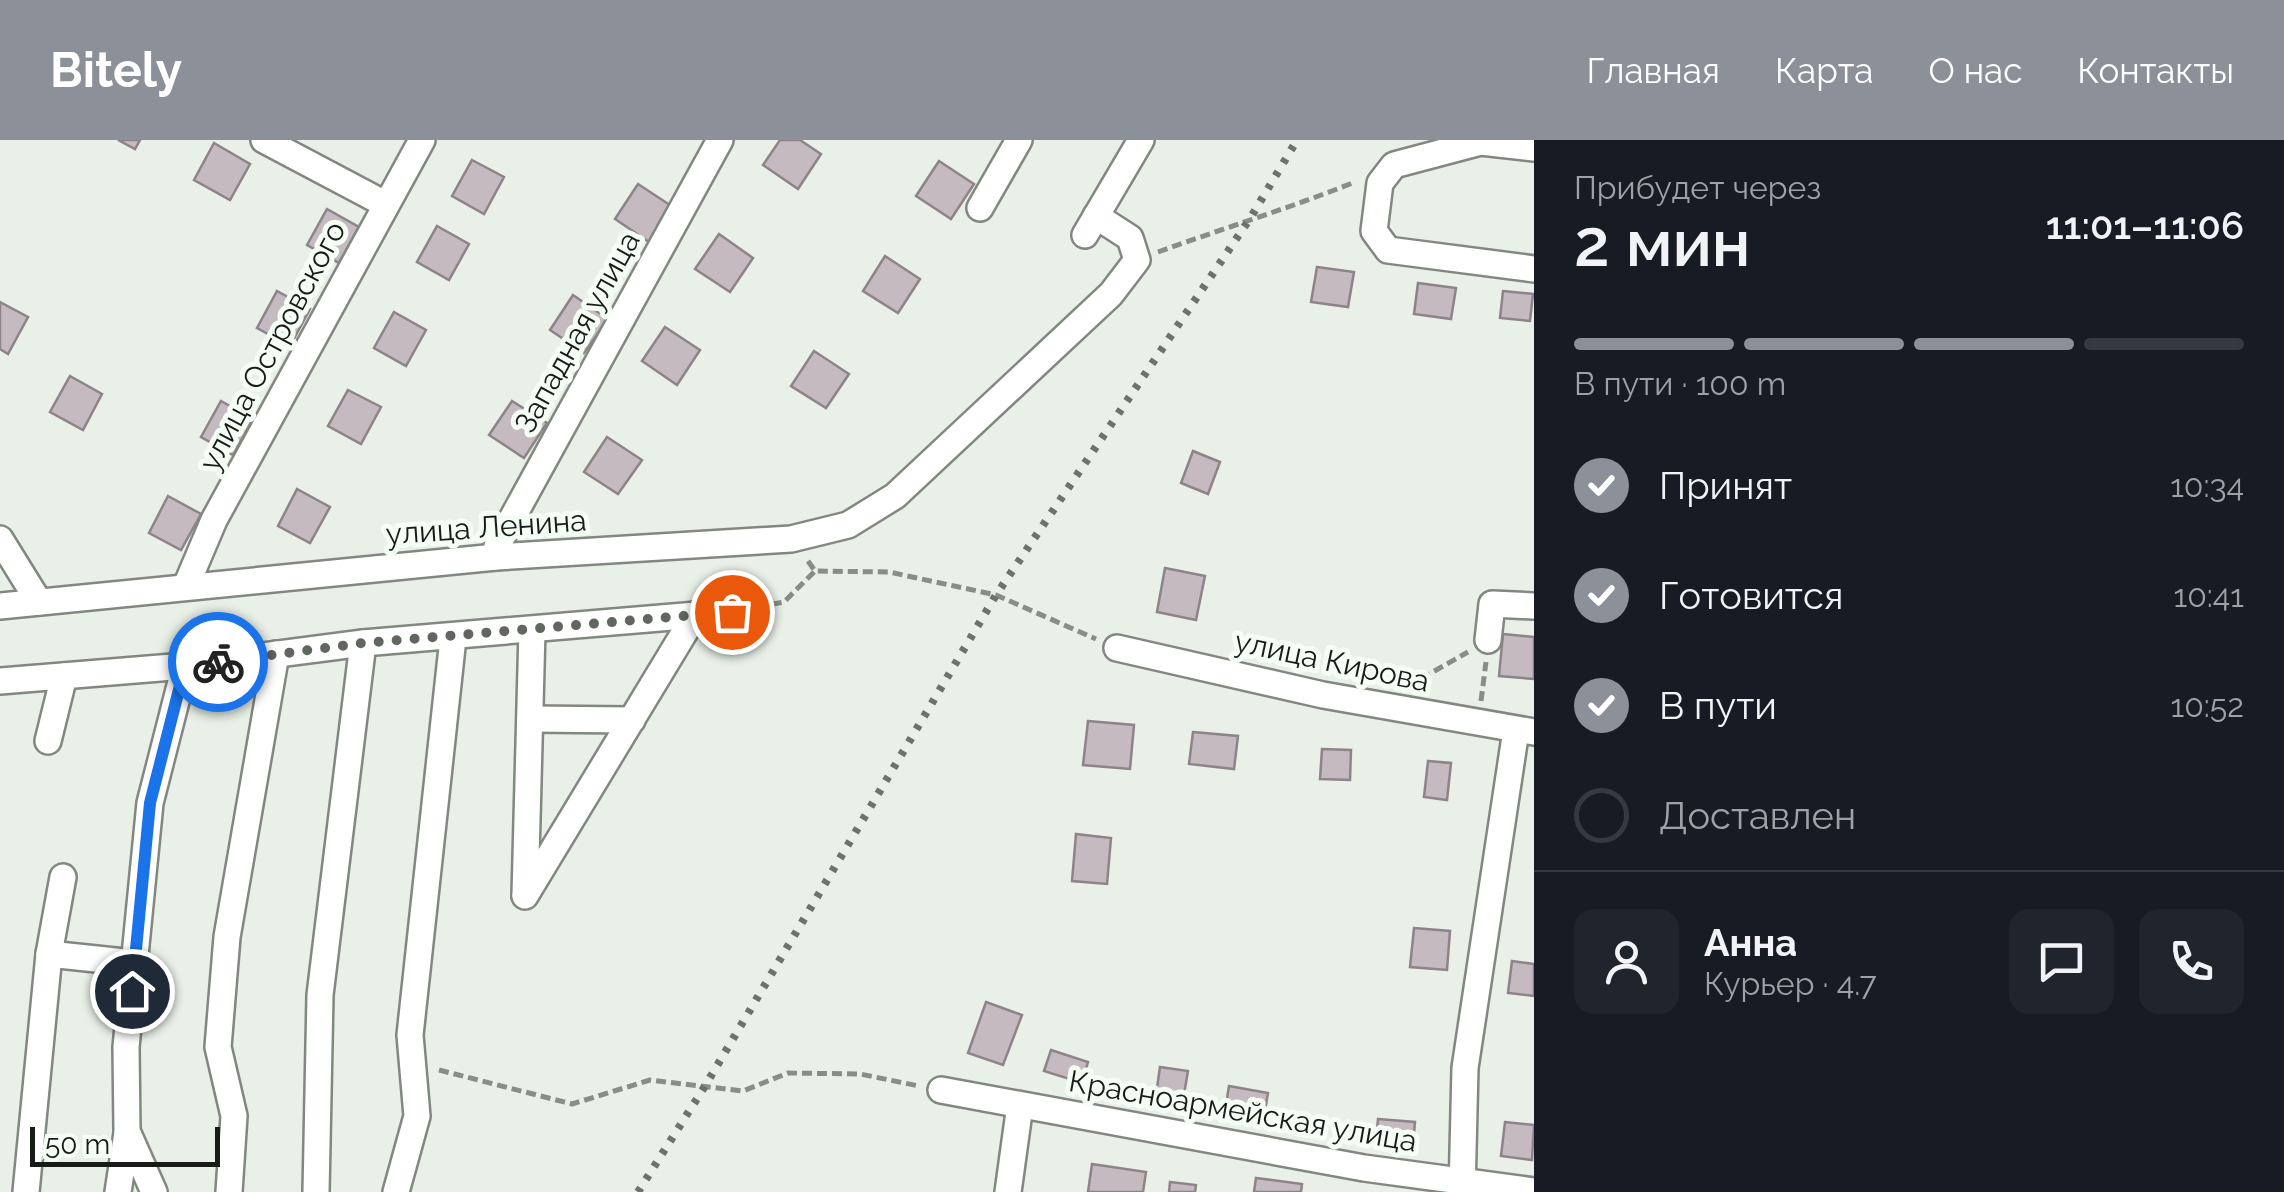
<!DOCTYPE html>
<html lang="ru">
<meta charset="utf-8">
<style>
body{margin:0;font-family:Raleway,sans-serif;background:#20242c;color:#f1f3f6;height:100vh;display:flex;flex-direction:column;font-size:38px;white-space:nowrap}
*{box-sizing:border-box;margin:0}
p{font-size:32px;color:#9ea1a6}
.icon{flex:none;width:55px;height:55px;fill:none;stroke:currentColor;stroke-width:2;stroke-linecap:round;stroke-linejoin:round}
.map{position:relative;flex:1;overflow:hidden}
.side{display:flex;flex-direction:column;background:#171b24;width:750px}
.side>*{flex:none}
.scale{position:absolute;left:30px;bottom:25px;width:190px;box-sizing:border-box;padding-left:10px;border:5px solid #181b18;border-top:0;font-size:28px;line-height:35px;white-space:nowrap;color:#181b18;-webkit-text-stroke:8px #f5fef4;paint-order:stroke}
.pin{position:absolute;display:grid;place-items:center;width:85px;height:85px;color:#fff;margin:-42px;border:5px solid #fff;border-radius:50%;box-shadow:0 2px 10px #0007}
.courier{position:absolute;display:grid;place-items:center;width:100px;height:100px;margin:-50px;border:8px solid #1a73e8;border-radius:50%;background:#fff;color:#222;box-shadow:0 2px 12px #0007}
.summary em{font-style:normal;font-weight:600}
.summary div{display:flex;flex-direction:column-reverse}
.summary{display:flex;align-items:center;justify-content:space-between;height:170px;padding:0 40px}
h1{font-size:65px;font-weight:600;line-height:75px}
.bar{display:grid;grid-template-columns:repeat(4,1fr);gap:15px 10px;align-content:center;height:120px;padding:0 40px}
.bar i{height:12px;border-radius:8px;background:#363941}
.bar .current{background:#8c9099}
.bar p{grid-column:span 4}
.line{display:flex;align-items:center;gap:25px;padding:0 40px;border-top:2px solid #363941}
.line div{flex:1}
.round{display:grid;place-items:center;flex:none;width:105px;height:105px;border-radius:20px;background:#20242c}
ol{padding:0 40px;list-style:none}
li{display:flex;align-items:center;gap:30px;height:110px}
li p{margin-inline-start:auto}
li .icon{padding:10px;border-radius:50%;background:#8c9099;color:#fff;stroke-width:4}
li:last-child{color:#9ea1a6}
li i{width:55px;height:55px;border:5px solid #363941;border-radius:50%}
header{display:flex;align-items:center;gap:60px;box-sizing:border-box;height:140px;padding:0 50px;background:#8c9099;color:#fff}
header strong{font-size:48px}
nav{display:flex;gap:55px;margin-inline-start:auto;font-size:35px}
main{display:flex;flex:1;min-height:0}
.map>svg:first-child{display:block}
</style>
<header>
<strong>Bitely</strong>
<nav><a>Главная</a><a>Карта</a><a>О нас</a><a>Контакты</a></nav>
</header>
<main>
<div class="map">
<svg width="1534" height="1052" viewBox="0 0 1534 1052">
<rect width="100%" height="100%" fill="#e8f0e7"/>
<g fill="#c5bac0" stroke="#8d8389" stroke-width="2.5">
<polygon points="118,0 140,0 135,9"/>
<polygon points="780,0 800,0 821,14 798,49 763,25"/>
<polygon points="214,3 250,24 230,60 194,40"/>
<polygon points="472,20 504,37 484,74 452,56"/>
<polygon points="939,21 974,44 951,79 916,56"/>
<polygon points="638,44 673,67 649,102 615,79"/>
<polygon points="327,69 359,87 339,123 307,105"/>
<polygon points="437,86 469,104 449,140 417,122"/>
<polygon points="719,94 753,118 730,152 695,129"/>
<polygon points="885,116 920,139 898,173 863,151"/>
<polygon points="1317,127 1354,132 1348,167 1311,162"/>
<polygon points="1418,143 1456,148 1451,179 1414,174"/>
<polygon points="277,151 310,169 290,206 257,188"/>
<polygon points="1503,151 1533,154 1530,181 1500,178"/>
<polygon points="573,155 608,179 584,213 550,190"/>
<polygon points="0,162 28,177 8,214 0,209"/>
<polygon points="394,172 426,190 406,226 374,208"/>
<polygon points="665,187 700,210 677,245 642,221"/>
<polygon points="814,211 849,234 826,268 791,246"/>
<polygon points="70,236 102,254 83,290 50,272"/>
<polygon points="348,250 381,267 361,304 328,286"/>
<polygon points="221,261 253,279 233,315 201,297"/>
<polygon points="512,261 547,283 524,318 489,295"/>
<polygon points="607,297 642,320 618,354 584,332"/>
<polygon points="1193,311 1220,322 1208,354 1181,343"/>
<polygon points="297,349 330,367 310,403 278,386"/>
<polygon points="168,356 201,374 181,410 149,393"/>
<polygon points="1165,428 1205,436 1196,480 1157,472"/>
<polygon points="1503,494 1534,497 1534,539 1499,536"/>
<polygon points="1088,581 1134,585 1130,629 1083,625"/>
<polygon points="1193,592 1238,596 1234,629 1189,624"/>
<polygon points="1322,609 1351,610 1350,640 1320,639"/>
<polygon points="1428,621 1451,623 1447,660 1424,657"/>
<polygon points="1076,694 1111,698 1107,744 1072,741"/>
<polygon points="1414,788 1450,791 1447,830 1410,827"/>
<polygon points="1512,821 1534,824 1534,856 1508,853"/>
<polygon points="986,862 1022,875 1003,925 968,913"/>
<polygon points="1051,910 1088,922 1082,943 1044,931"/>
<polygon points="1160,927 1188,931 1183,960 1156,955"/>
<polygon points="1229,946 1268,953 1264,977 1225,971"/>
<polygon points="1378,979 1415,982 1413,1005 1376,1001"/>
<polygon points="1505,982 1534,985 1532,1020 1501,1016"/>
<polygon points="1092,1024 1146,1032 1143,1052 1088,1052"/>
<polygon points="1256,1038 1302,1044 1301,1052 1254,1052"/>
<polygon points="1170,1042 1196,1045 1195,1052 1169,1052"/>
</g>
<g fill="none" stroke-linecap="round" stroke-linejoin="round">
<defs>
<g id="minor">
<polyline points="264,0 385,64"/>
<polyline points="1534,8 1481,2 1394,25 1380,43 1374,91 1388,110 1534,129"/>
<polyline points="980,68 1019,0"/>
<polyline points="1085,95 1141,0"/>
<polyline points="0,399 39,462"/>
<polyline points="496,417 497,406 720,0"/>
<polyline points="186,446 214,380 422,0"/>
<polyline points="0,466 496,417 791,399 848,385 895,356 1111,154 1137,120 1130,98 1096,76"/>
<polyline points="1488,500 1492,464 1534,466"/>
<polyline points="1117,508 1323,555 1534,592"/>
<polyline points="0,541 185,526 363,503 732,472"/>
<polyline points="530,579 632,580"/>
<polyline points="48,601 64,536"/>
<polyline points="525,755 532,490"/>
<polyline points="525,756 695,475"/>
<polyline points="49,814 134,823"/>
<polyline points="941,950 1364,1028 1534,1051"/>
<polyline points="26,1052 49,814 63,737"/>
<polyline points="118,1052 127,993"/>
<polyline points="154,1052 127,991 126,907 150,663 185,526"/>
<polyline points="229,1052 234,976 218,907 227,797 276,514"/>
<polyline points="316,1052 320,855 363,503"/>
<polyline points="396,1052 417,976 410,895 453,498"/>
<polyline points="1008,1052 1020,965"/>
<polyline points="1462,1052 1465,928 1516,590"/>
</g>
</defs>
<use href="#minor" stroke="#818880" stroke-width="30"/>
<g stroke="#888e87" stroke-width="5" stroke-dasharray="10 5" stroke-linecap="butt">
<path d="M1158 112C1224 88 1290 68 1355 42"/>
<polyline points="808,421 815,431 889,432 996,455 1096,499"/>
<polyline points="757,467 784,462 815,431"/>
<polyline points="1408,546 1468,512"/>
<polyline points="1481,561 1486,522"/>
<polyline points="439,930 572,964 650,940 743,951 788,933 860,934 919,946"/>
</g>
<use href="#minor" stroke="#fff" stroke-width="25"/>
<polyline stroke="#6d726c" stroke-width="8" stroke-dasharray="5 10" stroke-linecap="butt" points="638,1052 705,946 996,455 1251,77 1297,0"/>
</g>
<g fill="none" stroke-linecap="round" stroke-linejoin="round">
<polyline stroke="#616660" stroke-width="10" stroke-dasharray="0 18" points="218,522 363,503 732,472"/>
<polyline stroke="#1a73e8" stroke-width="12" points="132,851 150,663 185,526 218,522"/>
</g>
<g text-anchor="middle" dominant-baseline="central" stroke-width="10" stroke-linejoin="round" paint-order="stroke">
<g font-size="30" fill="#181b18" stroke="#f5fef4">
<text transform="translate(577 192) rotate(-61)">Западная улица</text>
<text transform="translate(272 206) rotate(-62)">улица Островского</text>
<text transform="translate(486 387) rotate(-4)">улица Ленина</text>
<text transform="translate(1332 521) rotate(12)">улица Кирова</text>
<text transform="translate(1243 971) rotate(10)">Красноармейская улица</text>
</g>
</g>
</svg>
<div class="scale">50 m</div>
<div class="pin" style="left:732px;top:472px;background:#ea580c"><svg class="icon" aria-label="bag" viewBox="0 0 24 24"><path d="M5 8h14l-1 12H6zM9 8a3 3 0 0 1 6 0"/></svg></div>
<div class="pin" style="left:132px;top:851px;background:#1f2937"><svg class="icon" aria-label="home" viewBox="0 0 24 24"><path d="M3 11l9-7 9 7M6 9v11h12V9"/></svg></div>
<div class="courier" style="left:218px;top:522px"><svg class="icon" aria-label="bike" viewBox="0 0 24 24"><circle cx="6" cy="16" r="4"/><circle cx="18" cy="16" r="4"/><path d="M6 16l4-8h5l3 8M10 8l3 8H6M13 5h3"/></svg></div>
</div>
<section class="side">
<div class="summary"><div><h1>2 мин</h1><p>Прибудет через</p></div><em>11:01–11:06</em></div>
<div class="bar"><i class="current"></i><i class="current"></i><i class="current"></i><i></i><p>В пути · 100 m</p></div>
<ol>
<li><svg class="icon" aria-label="check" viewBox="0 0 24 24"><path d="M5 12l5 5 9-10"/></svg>Принят<p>10:34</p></li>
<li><svg class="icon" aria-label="check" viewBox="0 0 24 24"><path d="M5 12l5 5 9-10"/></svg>Готовится<p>10:41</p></li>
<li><svg class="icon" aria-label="check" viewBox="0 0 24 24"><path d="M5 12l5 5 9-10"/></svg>В пути<p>10:52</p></li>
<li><i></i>Доставлен</li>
</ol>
<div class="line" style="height:180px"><a class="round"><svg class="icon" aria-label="person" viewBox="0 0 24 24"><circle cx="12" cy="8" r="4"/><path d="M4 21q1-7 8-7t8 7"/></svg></a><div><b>Анна</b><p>Курьер · 4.7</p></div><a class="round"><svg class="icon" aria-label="chat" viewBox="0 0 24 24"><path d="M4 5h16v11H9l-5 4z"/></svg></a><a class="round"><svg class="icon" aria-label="phone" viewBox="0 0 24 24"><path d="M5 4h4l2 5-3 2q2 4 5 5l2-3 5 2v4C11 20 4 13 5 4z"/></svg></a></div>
</section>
</main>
